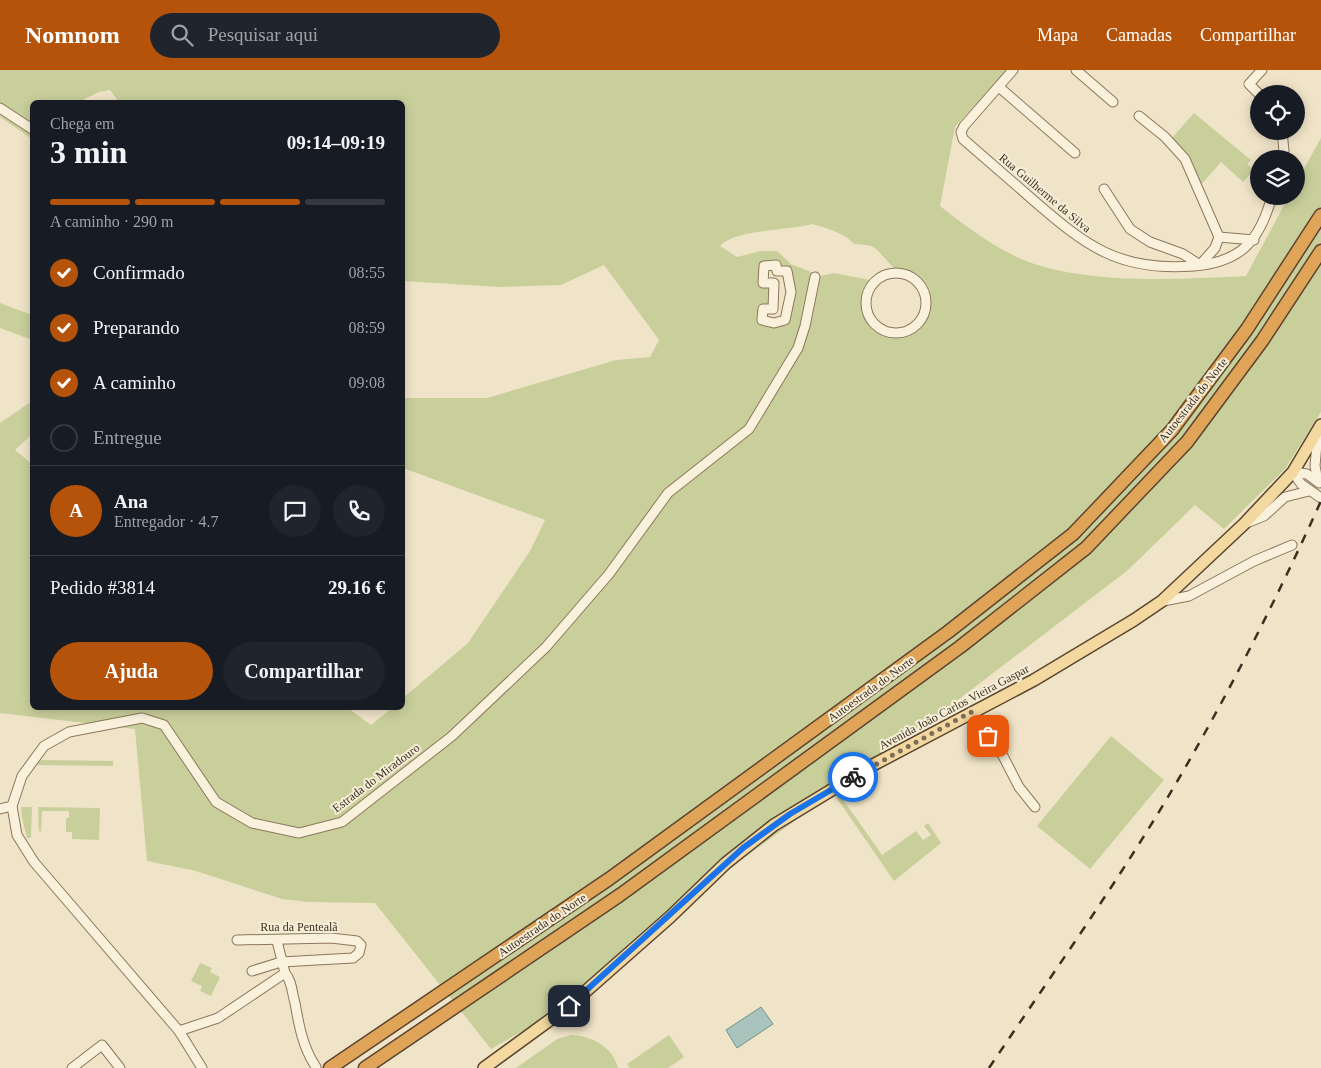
<!DOCTYPE html>
<html lang="pt">
<meta charset="utf-8">
<style>
body{margin:0;font-family:"Times New Roman",serif;background:#20242c;color:#f1f3f6;height:100vh;display:flex;flex-direction:column;font-size:19px;white-space:nowrap}
*{box-sizing:border-box;margin:0}
p{font-size:16px;color:#9ea1a6}
.icon{flex:none;width:28px;height:28px;fill:none;stroke:currentColor;stroke-width:2;stroke-linecap:round;stroke-linejoin:round}
.map{position:relative;flex:1;overflow:hidden}
.drawer{position:absolute;left:30px;top:30px;width:375px;height:610px;display:flex;flex-direction:column;background:#171b24;border-radius:8px;box-shadow:0 2px 12px #0003}
.drawer>*{flex:none}
.fabs{position:absolute;left:1250px;top:15px;display:grid;gap:10px}
.fabs a{display:grid;place-items:center;width:55px;height:55px;border-radius:50%;background:#171b24;box-shadow:0 2px 12px #0003;font-size:25px}
.pin{position:absolute;display:grid;place-items:center;width:42px;height:42px;color:#fff;margin:-21px;border-radius:10px;box-shadow:0 2px 8px #0006}
.courier{position:absolute;display:grid;place-items:center;width:50px;height:50px;margin:-25px;border:4px solid #1a73e8;border-radius:50%;background:#fff;color:#222;box-shadow:0 1px 6px #0007}
.summary em{font-style:normal;font-weight:800}
.summary div{display:flex;flex-direction:column-reverse}
.summary{display:flex;align-items:center;justify-content:space-between;height:85px;padding:0 20px}
h1{font-size:32px;font-weight:800;line-height:38px}
.bar{display:grid;grid-template-columns:repeat(4,1fr);gap:8px 5px;align-content:center;height:60px;padding:0 20px}
.bar i{height:6px;border-radius:4px;background:#363941}
.bar .current{background:#b45309}
.bar p{grid-column:span 4}
.line{display:flex;align-items:center;gap:12px;padding:0 20px;border-top:1px solid #363941}
.line div{flex:1}
.round{display:grid;place-items:center;flex:none;width:52px;height:52px;border-radius:26px;background:#20242c}
ol{padding:0 20px;list-style:none}
li{display:flex;align-items:center;gap:15px;height:55px}
li p{margin-inline-start:auto}
li .icon{padding:5px;border-radius:50%;background:#b45309;color:#fff;stroke-width:4}
li:last-child{color:#9ea1a6}
li i{width:28px;height:28px;border:2px solid #363941;border-radius:50%}
.action{display:flex;gap:10px;margin-top:auto;padding:10px 20px}
.action a{flex:1;height:58px;border-radius:30px;background:#b45309;color:#fff;font-size:20px;font-weight:800;line-height:58px;text-align:center}
.action a+a{background:#20242c;color:#f1f3f6}
header{display:flex;align-items:center;gap:30px;box-sizing:border-box;height:70px;padding:0 25px;background:#b45309;color:#fff}
header strong{font-size:24px}
nav{display:flex;gap:28px;margin-inline-start:auto;font-size:18px}
.search{width:350px;height:45px;background:#20242c;display:flex;align-items:center;gap:12px;box-sizing:border-box;padding:0 18px;border-radius:28px;color:#9ea1a6;font-size:19px}
.map>svg:first-child{display:block}
</style>
<header>
<strong>Nomnom</strong>
<div class="search"><svg class="icon" aria-label="search" viewBox="0 0 24 24"><circle cx="10" cy="10" r="6"/><path d="M15 15l6 6"/></svg>Pesquisar aqui</div>
<nav><a>Mapa</a><a>Camadas</a><a>Compartilhar</a></nav>
</header>
<div class="map">
<svg width="1321" height="998" viewBox="0 0 1321 998">
<rect width="100%" height="100%" fill="#f0e4c8"/>
<g fill="#c9cf9b" fill-rule="evenodd">
<path d="M0 0H1006L955 57 940 136C967 157 994 178 1026 191 1089 215 1180 209 1246 206L1289 126H1296V113L1321 68V342L1285 399 1224 459 1195 435 1128 500 907 669 741 790 561 939 491 979 375 833 308 832 282 829 196 801 147 791 135 659 0 643V353L32 331V364L15 380 32 394V638H348L371 655 392 638H402L403 628 468 573 530 481 545 450 403 398V328H487L616 290 650 287 659 270 604 195 561 215 500 217 403 211 402 32H119L110 20 99 22 78 32H32V69L0 47ZM812 154C826 158 845 163 854 174 859 175 868 174 873 177 881 182 887 192 894 198 902 205 913 206 920 215 947 250 883 285 868 243 863 231 867 221 875 211L834 203 816 207V204L791 194 777 181H761L737 187 720 176C736 159 788 161 812 154ZM764 196 787 201 791 222 785 249 762 250 763 239H773L774 213 763 212Z"/>
<polygon points="1194,43 1251,90 1247,94 1254,100 1243,112 1221,92 1200,116 1172,68"/>
<polygon points="0,233 32,245 32,270 0,258"/>
<polygon points="1111,666 1164,710 1090,799 1037,756"/>
<polygon points="39,690 113,691 113,696 36,695"/>
<polygon points="840,725 882,785 916,761 923,770 931,765 924,756 928,753 941,773 894,811 836,727"/>
<polygon points="21,737 32,737 31,768 27,768 22,748"/>
<polygon points="38,737 100,738 99,770 72,769 72,762 66,762 66,748 69,748 69,741 42,741 41,762 39,761"/>
<polygon points="200,893 212,898 210,902 220,907 211,926 200,921 202,916 191,911"/>
<path d="M571 965C592 966 612 976 618 998H516L557 969Z"/>
<polygon points="669,965 684,987 668,998 630,998 627,994"/>
</g>
<polygon fill="#a9c4bc" stroke="#6f938a" points="761,937 773,954 737,978 726,960"/>
<g fill="none" stroke-linecap="round" stroke-linejoin="round">
<defs>
<g id="minor">
<path d="M1013 0 964 56 961 62 963 69C986 89 1009 109 1032 129 1086 176 1119 202 1194 196 1242 192 1260 170 1272 126"/>
<polyline points="1076,0 1113,32"/>
<polyline points="999,17 1075,83"/>
<polyline points="1259,24 1249,14 1262,0"/>
<polyline points="0,38 32,59"/>
<polyline points="1282,89 1284,81 1282,61"/>
<polyline points="1104,119 1130,159 1150,172 1183,184 1200,195 1215,178 1219,167 1185,89 1165,67 1139,46"/>
<polyline points="1219,167 1254,170"/>
<polygon points="776,195 777,201 787,201 791,222 785,250 774,253 762,250 763,239 773,239 774,213 763,213 764,196"/>
<circle cx="896" cy="233" r="30"/>
<polyline points="1293,402 1301,414 1321,428"/>
<polyline points="1293,402 1307,404 1319,413"/>
<polyline points="1318,411 1315,396 1318,362"/>
<polyline points="1244,454 1264,446 1285,427 1309,421"/>
<polyline points="1163,531 1189,526 1254,491 1292,475"/>
<polyline points="971,642 1003,686 1019,717 1035,737"/>
<polyline points="0,739 12,736"/>
<polyline points="237,870 331,868 357,871 361,875 359,883 353,888 281,892 252,901"/>
<path d="M285 903C292 911 292 923 295 933 299 956 303 978 316 997"/>
<polyline points="179,961 218,948 285,903 277,871"/>
<polyline points="72,998 102,975 120,998"/>
<polyline points="202,998 179,961 34,792 17,765 12,736 22,706 44,676 69,662 142,648 164,655 216,732 252,753 299,763 342,752 452,666 546,577 609,504 668,423 749,359 798,278 805,256 815,207"/>
</g>
<polyline id="major" points="484,998 569,936 670,847 726,793 774,755 871,696 1034,610 1134,550 1162,531 1244,454 1293,402 1321,355"/>
<g id="highway">
<polyline points="330,998 609,809 948,562 1073,464 1172,360 1247,259 1321,145"/>
<polyline points="365,998 620,825 960,577 1086,478 1187,372 1262,271 1321,181"/>
</g>
</defs>
<use href="#minor" stroke="#8d765c" stroke-width="11"/>
<use href="#major" stroke="#5b4430" stroke-width="14"/>
<use href="#highway" stroke="#5b4430" stroke-width="15"/>
<use href="#minor" stroke="#faf1dc" stroke-width="9"/>
<use href="#major" stroke="#f3d9a0" stroke-width="11"/>
<use href="#highway" stroke="#e0a458" stroke-width="12"/>
<path stroke="#3d2e20" stroke-width="2.5" stroke-dasharray="9 9" stroke-linecap="butt" d="M989 998C1053 903 1120 809 1178 710 1231 619 1278 526 1321 431"/>
</g>
<g fill="none" stroke-linecap="round" stroke-linejoin="round">
<polyline stroke="#7c6e5b" stroke-width="5" stroke-dasharray="0 9" points="853,707 971,642 988,666"/>
<polyline stroke="#1a73e8" stroke-width="6" points="569,936 743,778 790,744 853,707"/>
</g>
<g text-anchor="middle" dominant-baseline="central" stroke-width="4" stroke-linejoin="round" paint-order="stroke">
<g font-size="12" fill="#3d2e20" stroke="#f7eed8">
<text transform="translate(1045 123) rotate(40)">Rua Guilherme da Silva</text>
<text transform="translate(1193 330) rotate(-52)">Autoestrada do Norte</text>
<text transform="translate(871 619) rotate(-36)">Autoestrada do Norte</text>
<text transform="translate(954 637) rotate(-28)">Avenida João Carlos Vieira Gaspar</text>
<text transform="translate(376 708) rotate(-37)">Estrada do Miradouro</text>
<text transform="translate(542 855) rotate(-34)">Autoestrada do Norte</text>
<text x="299" y="857">Rua da Pentealã</text>
</g>
</g>
</svg>
<div class="fabs">
<a><svg class="icon" aria-label="locate" viewBox="0 0 24 24"><circle cx="12" cy="12" r="6"/><path d="M12 2v4M12 18v4M2 12h4M18 12h4"/></svg></a>
<a><svg class="icon" aria-label="layers" viewBox="0 0 24 24"><path d="M12 4l9 5-9 5-9-5zM3 14l9 5 9-5"/></svg></a>
</div>
<div class="pin" style="left:988px;top:666px;background:#ea580c"><svg class="icon" aria-label="bag" viewBox="0 0 24 24"><path d="M5 8h14l-1 12H6zM9 8a3 3 0 0 1 6 0"/></svg></div>
<div class="pin" style="left:569px;top:936px;background:#1f2937"><svg class="icon" aria-label="home" viewBox="0 0 24 24"><path d="M3 11l9-7 9 7M6 9v11h12V9"/></svg></div>
<div class="courier" style="left:853px;top:707px"><svg class="icon" aria-label="bike" viewBox="0 0 24 24"><circle cx="6" cy="16" r="4"/><circle cx="18" cy="16" r="4"/><path d="M6 16l4-8h5l3 8M10 8l3 8H6M13 5h3"/></svg></div>
<section class="drawer">
<div class="summary"><div><h1>3 min</h1><p>Chega em</p></div><em>09:14–09:19</em></div>
<div class="bar"><i class="current"></i><i class="current"></i><i class="current"></i><i></i><p>A caminho · 290 m</p></div>
<ol>
<li><svg class="icon" aria-label="check" viewBox="0 0 24 24"><path d="M5 12l5 5 9-10"/></svg>Confirmado<p>08:55</p></li>
<li><svg class="icon" aria-label="check" viewBox="0 0 24 24"><path d="M5 12l5 5 9-10"/></svg>Preparando<p>08:59</p></li>
<li><svg class="icon" aria-label="check" viewBox="0 0 24 24"><path d="M5 12l5 5 9-10"/></svg>A caminho<p>09:08</p></li>
<li><i></i>Entregue</li>
</ol>
<div class="line" style="height:90px"><b class="round" style="background:#b45309;color:#fff">A</b><div><b>Ana</b><p>Entregador · 4.7</p></div><a class="round"><svg class="icon" aria-label="chat" viewBox="0 0 24 24"><path d="M4 5h16v11H9l-5 4z"/></svg></a><a class="round"><svg class="icon" aria-label="phone" viewBox="0 0 24 24"><path d="M5 4h4l2 5-3 2q2 4 5 5l2-3 5 2v4C11 20 4 13 5 4z"/></svg></a></div>
<div class="line" style="height:65px"><div>Pedido #3814</div><b>29.16 €</b></div>
<div class="action"><a>Ajuda</a><a>Compartilhar</a></div>
</section>
</div>
